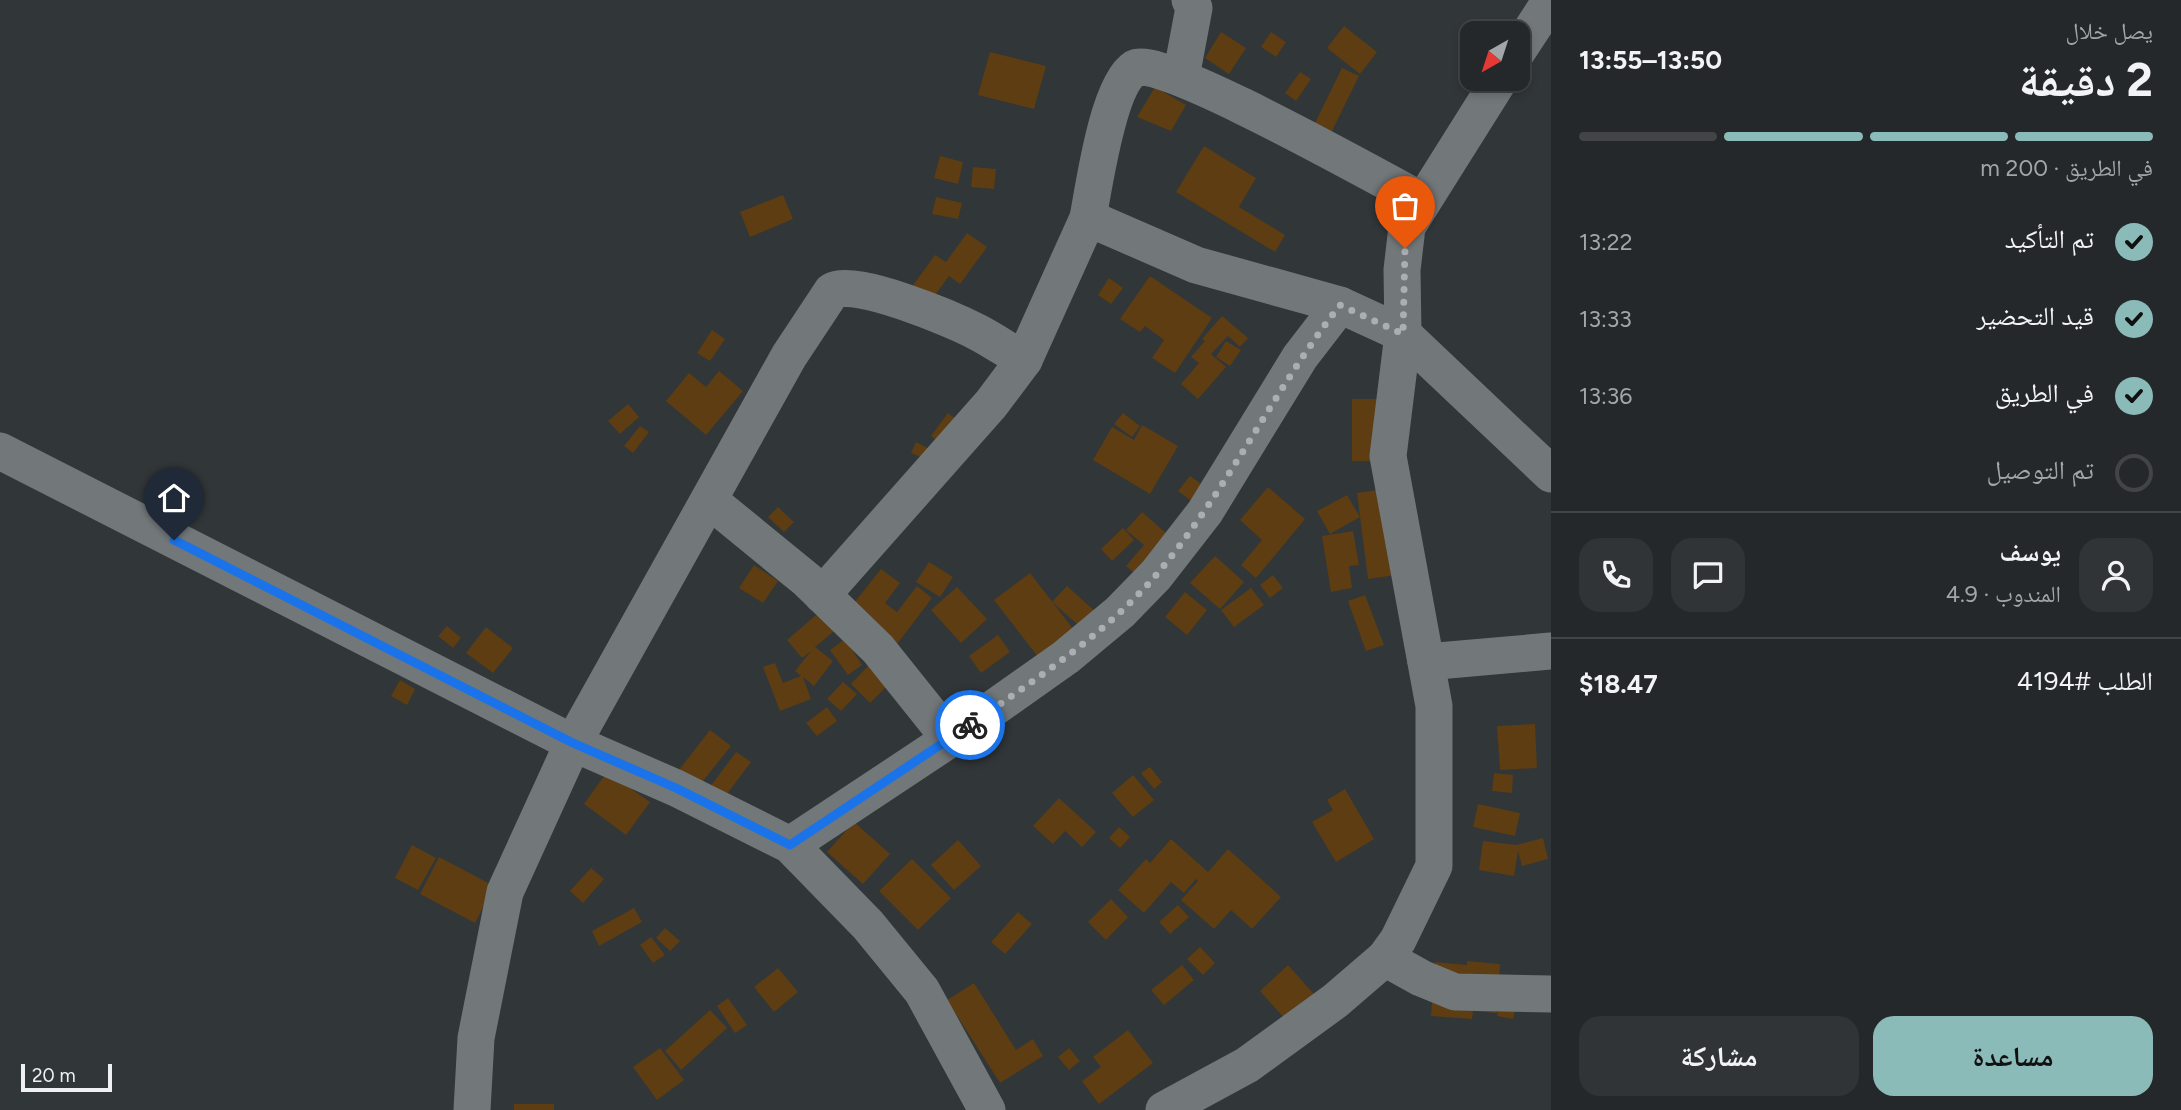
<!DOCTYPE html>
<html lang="ar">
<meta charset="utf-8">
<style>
body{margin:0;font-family:Figtree,"Noto Naskh Arabic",sans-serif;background:#313436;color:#f1f3f6;direction:rtl;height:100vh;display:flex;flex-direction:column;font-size:26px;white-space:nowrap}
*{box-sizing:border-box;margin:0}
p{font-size:23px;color:#a3a6a8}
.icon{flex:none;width:38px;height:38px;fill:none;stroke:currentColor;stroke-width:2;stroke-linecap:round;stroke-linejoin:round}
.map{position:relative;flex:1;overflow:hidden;direction:ltr}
.panel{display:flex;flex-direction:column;background:#25282a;width:630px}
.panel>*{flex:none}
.needle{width:46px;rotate:219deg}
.tools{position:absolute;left:1460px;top:21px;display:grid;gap:14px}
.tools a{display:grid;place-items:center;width:70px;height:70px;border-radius:14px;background:#25282a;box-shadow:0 4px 10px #0003,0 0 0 2px #424447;font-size:35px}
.scale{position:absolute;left:21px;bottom:18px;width:91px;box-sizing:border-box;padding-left:7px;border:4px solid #eef0f2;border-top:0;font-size:19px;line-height:24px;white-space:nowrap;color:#eef0f2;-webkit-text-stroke:5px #313638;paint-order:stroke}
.pin{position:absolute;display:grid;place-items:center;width:60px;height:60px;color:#fff;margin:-72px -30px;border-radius:50% 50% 50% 0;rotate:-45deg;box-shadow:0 0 7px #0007}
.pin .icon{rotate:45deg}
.courier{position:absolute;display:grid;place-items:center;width:70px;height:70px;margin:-35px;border:5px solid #1a73e8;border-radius:50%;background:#fff;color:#222;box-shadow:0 2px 9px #0007}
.head em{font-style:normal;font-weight:700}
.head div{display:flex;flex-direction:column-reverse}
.head{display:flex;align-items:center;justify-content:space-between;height:119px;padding:0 28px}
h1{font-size:46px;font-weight:700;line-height:52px}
.bar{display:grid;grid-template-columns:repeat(4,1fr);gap:10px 7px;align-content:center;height:84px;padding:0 28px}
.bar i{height:9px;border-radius:5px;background:#424447}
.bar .on{background:#8bbbb9}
.bar p{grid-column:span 4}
.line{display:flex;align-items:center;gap:18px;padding:0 28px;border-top:2px solid #424447}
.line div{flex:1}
.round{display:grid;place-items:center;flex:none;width:74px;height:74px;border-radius:21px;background:#313436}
ol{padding:0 28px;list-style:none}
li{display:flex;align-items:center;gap:21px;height:77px}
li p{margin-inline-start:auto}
li .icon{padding:7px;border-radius:50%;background:#8bbbb9;color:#111;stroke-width:4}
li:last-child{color:#a3a6a8}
li i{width:38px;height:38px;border:4px solid #424447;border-radius:50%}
.action{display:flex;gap:14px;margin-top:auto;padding:14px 28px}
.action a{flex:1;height:80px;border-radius:21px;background:#8bbbb9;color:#111;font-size:28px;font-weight:700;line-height:80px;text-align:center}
.action a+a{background:#313436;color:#f1f3f6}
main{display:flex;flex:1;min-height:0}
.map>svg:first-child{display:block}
</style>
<main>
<section class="panel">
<div class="head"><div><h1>2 دقيقة</h1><p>يصل خلال</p></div><em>13:50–13:55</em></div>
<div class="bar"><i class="on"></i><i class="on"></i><i class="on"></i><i></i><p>في الطريق · 200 m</p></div>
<ol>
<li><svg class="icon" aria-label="check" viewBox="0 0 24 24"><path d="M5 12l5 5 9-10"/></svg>تم التأكيد<p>13:22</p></li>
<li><svg class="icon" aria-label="check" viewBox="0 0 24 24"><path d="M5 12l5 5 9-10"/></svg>قيد التحضير<p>13:33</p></li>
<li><svg class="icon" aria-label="check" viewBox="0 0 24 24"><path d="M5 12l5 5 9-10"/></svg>في الطريق<p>13:36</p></li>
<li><i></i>تم التوصيل</li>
</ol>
<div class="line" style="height:126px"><a class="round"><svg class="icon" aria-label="person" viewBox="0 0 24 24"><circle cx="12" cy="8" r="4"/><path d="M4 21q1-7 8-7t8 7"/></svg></a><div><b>يوسف</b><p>المندوب · 4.9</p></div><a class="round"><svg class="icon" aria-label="chat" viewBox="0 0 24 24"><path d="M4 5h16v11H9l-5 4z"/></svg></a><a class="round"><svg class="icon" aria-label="phone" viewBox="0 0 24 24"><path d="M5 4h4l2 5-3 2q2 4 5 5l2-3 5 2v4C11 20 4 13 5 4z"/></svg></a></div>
<div class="line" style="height:91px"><div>الطلب #4194</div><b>$18.47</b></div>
<div class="action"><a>مساعدة</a><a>مشاركة</a></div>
</section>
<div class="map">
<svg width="1551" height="1110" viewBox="0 0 1551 1110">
<rect width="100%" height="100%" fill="#313638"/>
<g fill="#5d3d11">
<polygon points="1344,26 1377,52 1360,74 1327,48"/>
<polygon points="1221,32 1246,48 1229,74 1205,58"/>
<polygon points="1271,32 1286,42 1276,57 1261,47"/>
<polygon points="990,52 1046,66 1034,109 978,95"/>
<polygon points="1342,68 1359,76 1331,133 1314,125"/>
<polygon points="1300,72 1311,79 1296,101 1285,93"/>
<polygon points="1155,87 1186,105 1171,131 1137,117"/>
<polygon points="1204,146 1256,178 1239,207 1285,235 1275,252 1176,192"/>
<polygon points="940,156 963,162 958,184 934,178"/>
<polygon points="973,167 996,169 994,189 971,187"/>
<polygon points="783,195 793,219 750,237 740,212"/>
<polygon points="936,197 962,203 958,219 932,214"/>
<polygon points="967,233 987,247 960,284 949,276 925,309 906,295 935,255 946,262"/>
<polygon points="1150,276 1212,318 1175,373 1152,358 1164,340 1145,326 1140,332 1120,319"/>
<polygon points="1109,278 1123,288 1111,304 1098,295"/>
<polygon points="1222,316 1248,338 1240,347 1228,336 1211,354 1226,367 1198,399 1181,384 1199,363 1191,357 1205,341 1202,339"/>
<polygon points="712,330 725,339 710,361 697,353"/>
<polygon points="1226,341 1241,350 1230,366 1216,357"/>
<polygon points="719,371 743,391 706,435 666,401 689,373 706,387"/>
<rect x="1352" y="399" width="32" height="62"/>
<polygon points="628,404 639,417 620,434 608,421"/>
<polygon points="948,413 975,434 958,457 931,436"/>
<polygon points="1123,413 1140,426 1132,437 1114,424"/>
<polygon points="1142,425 1178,446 1150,494 1093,460 1112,427 1134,440"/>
<polygon points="640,426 649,432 633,453 624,446"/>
<polygon points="916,442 935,452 931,461 911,453"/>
<polygon points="1190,476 1226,502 1197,505 1178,491"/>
<polygon points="1268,487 1305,519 1256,578 1241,565 1262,540 1240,520"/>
<polygon points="1385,489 1397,575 1368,579 1357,493"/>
<polygon points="1347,495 1360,517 1330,534 1317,511"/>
<polygon points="778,507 794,522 784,532 768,517"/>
<polygon points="1142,512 1184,549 1151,587 1126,566 1144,545 1126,530"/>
<polygon points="1123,528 1134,540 1112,561 1101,549"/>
<polygon points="1353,531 1359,565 1349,566 1352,588 1331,592 1322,536"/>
<polygon points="1215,556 1244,582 1220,609 1190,583"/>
<polygon points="929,562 953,577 940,597 916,582"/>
<polygon points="754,565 778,581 763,603 739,588"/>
<polygon points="881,569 900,583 885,603 897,612 917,586 932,598 897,644 850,608"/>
<polygon points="1030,573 1074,630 1038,657 994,600"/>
<polygon points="1273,575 1283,588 1270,598 1260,585"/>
<polygon points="1067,586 1097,613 1083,629 1052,602"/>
<polygon points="957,587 987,619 961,643 931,610"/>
<polygon points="1251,588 1264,605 1234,627 1221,610"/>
<polygon points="1185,592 1207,610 1187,635 1165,617"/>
<polygon points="1365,595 1384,645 1366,651 1348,601"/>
<polygon points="823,609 839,627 815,647 833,661 814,686 803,677 811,699 780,711 763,667 775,663 783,683 801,676 795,671 811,651 802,658 787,640"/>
<polygon points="447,626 461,638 453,648 438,636"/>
<polygon points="486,627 513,648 493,673 466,653"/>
<polygon points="998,635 1010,652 981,673 969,656"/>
<polygon points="845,639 862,665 848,675 830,650"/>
<polygon points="869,665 889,684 870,703 851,684"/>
<polygon points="400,680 415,689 407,705 391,696"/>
<polygon points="843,682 857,694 841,711 827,699"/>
<polygon points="827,707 837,721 817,736 806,723"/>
<polygon points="1535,724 1537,768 1500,770 1497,726"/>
<polygon points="710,730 731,746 699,786 679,770"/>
<polygon points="736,752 751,762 721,802 707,791"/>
<polygon points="1150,767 1162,782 1154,789 1141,773"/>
<polygon points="607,772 650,802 626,835 584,804"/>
<polygon points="1494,773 1513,775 1512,793 1492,791"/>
<polygon points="1133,775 1154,800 1133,817 1112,793"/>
<polygon points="1345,789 1374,839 1336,862 1312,822 1333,810 1327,800"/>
<polygon points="1059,798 1096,832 1082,847 1065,831 1053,844 1033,826"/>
<polygon points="1478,804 1520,813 1515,836 1473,827"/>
<polygon points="854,822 890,854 863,884 827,852"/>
<polygon points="1119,827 1130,837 1120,848 1109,838"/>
<polygon points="1543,838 1548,859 1522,866 1518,851 1514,876 1479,870 1483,841 1516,845"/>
<polygon points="1171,839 1208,872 1228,849 1281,897 1252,929 1231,910 1214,929 1181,900 1198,881 1196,879 1184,893 1171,882 1144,913 1118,890 1146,859 1150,863"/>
<polygon points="958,840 981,866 954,890 931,865"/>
<polygon points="412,845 436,858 418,890 395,878"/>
<polygon points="439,857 494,886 475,923 420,894"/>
<polygon points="912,859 951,898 918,930 879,891"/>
<polygon points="591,868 604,879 583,903 570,891"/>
<polygon points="1111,899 1128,917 1106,940 1088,922"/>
<polygon points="1178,905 1189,917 1170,934 1159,922"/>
<polygon points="634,908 642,922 599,946 592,931"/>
<polygon points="1018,912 1032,924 1005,954 991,942"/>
<polygon points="665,928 680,941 670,951 656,938"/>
<polygon points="651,937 665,955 653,963 640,945"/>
<polygon points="1200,947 1215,963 1203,975 1187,959"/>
<polygon points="1467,961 1500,964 1497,1013 1473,1011 1472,1019 1431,1016 1435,962 1467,965"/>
<polygon points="1182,965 1194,980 1164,1005 1151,990"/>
<polygon points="1288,965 1321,1002 1293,1028 1260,991"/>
<polygon points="778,968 798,992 774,1012 754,987"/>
<polygon points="1505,977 1521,980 1513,1019 1497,1016"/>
<polygon points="974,983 1016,1050 1033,1039 1043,1056 1000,1083 947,1000"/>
<polygon points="728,998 747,1025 735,1033 717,1006"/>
<polygon points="710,1010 727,1028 681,1070 665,1051"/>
<polygon points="1128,1030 1153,1063 1099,1104 1082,1081 1101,1067 1093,1057"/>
<polygon points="660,1048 684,1080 657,1100 633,1067"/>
<polygon points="1069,1048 1080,1061 1069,1070 1058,1057"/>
<rect x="514" y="1104" width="40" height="6"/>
</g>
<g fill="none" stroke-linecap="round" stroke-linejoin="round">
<g stroke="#72777a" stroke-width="37">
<polyline points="1517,52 1551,0"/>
<polyline points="1181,77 1194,8 1190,0"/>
<path d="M1088 218C1094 186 1108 85 1135 68 1160 54 1386 182 1423 201"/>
<polyline points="0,451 573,743 676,788 790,845 868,925 922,991 987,1110"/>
<polyline points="709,500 807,580 878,649 950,739"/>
<polyline points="822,595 991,404 1024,360"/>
<polyline points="1426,662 1551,651"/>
<polyline points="790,845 950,739 1066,657 1120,612 1156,575 1205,512 1300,357 1340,305 1403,334 1551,474"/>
<polyline points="1385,958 1421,978 1455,992 1551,994"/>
<path d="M472 1110 476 1038 505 892 573 743 789 356 832 291C855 278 952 319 977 332 993 340 1008 351 1024 360L1088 218 1196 265 1340 305"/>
<polyline points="1164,1110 1247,1065 1335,1001 1385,958 1398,940 1434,866 1434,706 1388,456 1403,334 1402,270 1407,227 1500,79"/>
</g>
</g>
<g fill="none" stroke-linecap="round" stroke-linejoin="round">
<path stroke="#acafb1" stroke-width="7" stroke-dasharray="0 12.6" d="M970 725C1035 679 1105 635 1157 574 1227 491 1273 391 1340 305L1403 334 1405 248"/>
<polyline stroke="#1a73e8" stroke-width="9" points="174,540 573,743 676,788 790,845 970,725"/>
</g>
</svg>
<div class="tools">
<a><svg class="needle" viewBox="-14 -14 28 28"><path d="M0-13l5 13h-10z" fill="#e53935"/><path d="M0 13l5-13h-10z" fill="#a3a6a8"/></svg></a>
</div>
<div class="scale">20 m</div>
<div class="pin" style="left:1405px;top:248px;background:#ea580c"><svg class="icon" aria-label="bag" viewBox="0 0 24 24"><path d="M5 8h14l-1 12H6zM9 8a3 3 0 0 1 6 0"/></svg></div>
<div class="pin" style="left:174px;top:540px;background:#1f2937"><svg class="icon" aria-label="home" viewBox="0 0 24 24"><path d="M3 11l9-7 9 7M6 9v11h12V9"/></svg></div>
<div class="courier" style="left:970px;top:725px"><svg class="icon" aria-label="bike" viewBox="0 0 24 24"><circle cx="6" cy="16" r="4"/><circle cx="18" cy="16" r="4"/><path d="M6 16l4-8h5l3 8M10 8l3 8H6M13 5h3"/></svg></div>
</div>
</main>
